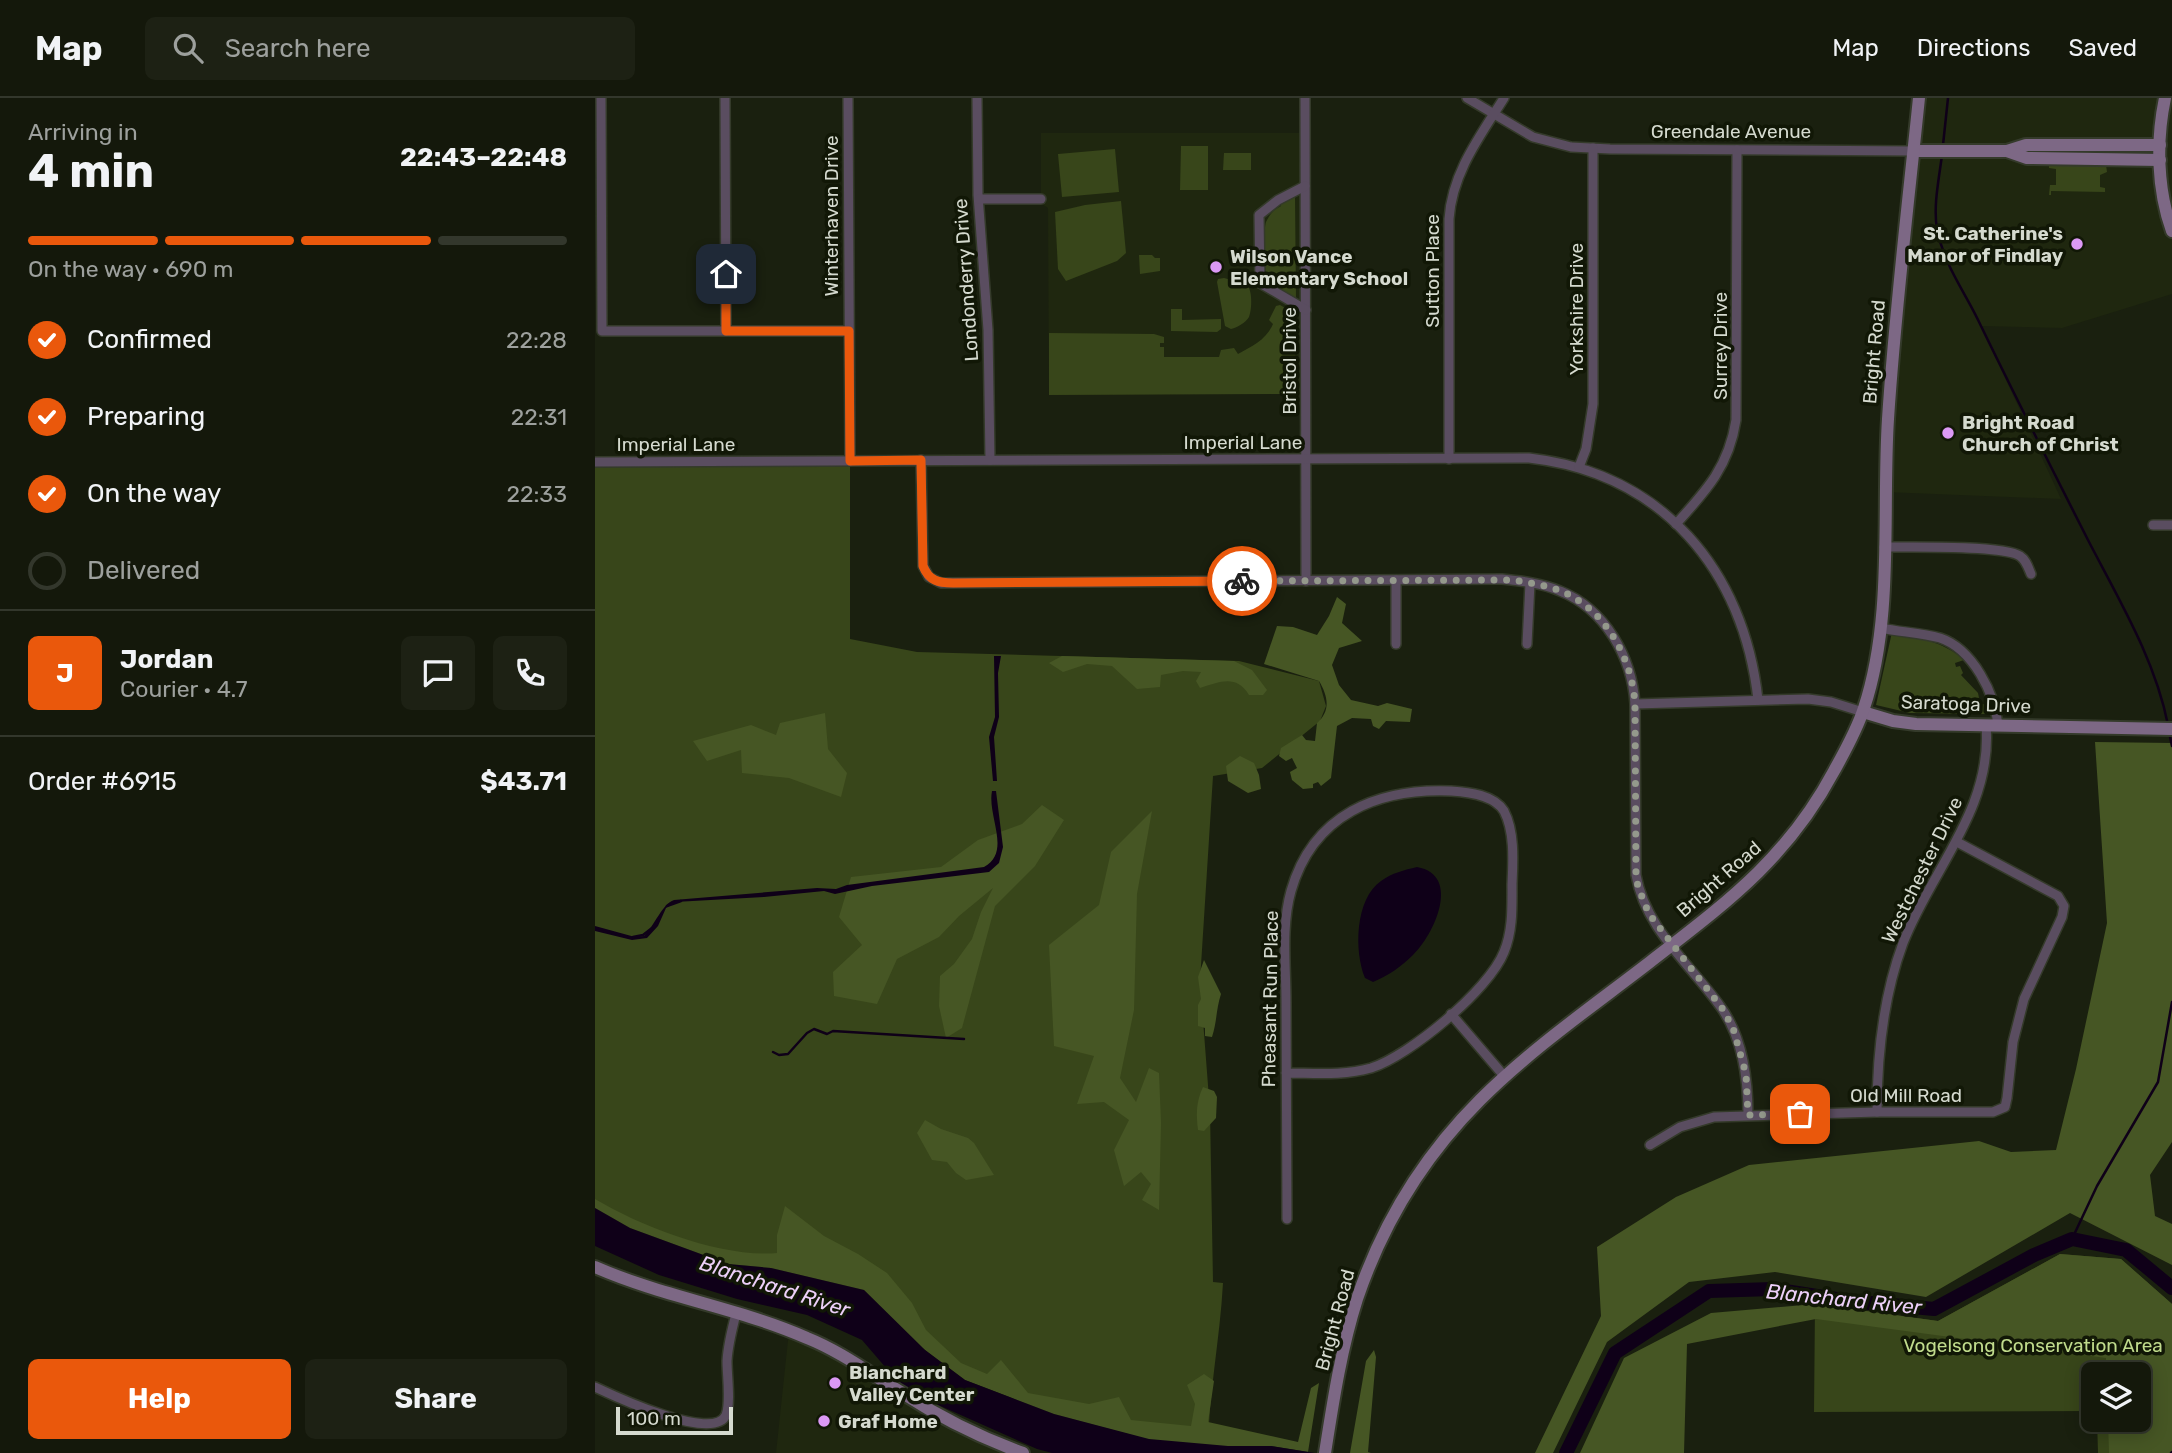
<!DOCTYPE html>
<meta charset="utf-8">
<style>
body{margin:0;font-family:Rubik,sans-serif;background:#1d2114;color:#f1f3f6;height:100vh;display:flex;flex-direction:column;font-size:26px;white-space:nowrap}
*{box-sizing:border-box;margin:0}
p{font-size:23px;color:#9da09d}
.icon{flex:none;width:38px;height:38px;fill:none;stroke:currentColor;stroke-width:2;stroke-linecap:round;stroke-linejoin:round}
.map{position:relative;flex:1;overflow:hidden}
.side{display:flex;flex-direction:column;background:#14180b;width:595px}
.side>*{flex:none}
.controls{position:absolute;left:1486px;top:1264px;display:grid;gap:14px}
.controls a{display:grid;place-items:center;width:70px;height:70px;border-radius:10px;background:#14180b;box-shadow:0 4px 18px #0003,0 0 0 2px #33372c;font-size:35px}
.scale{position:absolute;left:21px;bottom:18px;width:117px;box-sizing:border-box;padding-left:7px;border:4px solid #d5dacf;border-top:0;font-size:19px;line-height:24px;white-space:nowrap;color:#d5dacf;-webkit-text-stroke:5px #111706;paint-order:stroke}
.pin{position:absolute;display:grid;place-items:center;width:60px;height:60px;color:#fff;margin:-30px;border-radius:14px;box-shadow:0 4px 10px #0006}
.courier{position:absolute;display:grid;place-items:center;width:70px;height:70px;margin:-35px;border:5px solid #ea580c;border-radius:50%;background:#fff;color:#222;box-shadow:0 2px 9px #0007}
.headline em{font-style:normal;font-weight:700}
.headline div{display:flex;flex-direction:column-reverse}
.headline{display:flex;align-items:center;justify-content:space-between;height:119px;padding:0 28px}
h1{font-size:46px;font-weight:700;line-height:52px}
.bar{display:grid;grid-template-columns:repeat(4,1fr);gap:10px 7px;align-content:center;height:84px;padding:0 28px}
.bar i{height:9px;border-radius:5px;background:#33372c}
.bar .current{background:#ea580c}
.bar p{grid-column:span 4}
.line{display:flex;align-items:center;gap:18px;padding:0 28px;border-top:2px solid #33372c}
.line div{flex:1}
.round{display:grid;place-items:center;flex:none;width:74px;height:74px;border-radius:10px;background:#1d2114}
ol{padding:0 28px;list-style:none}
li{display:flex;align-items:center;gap:21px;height:77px}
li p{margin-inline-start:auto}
li .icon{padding:7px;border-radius:50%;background:#ea580c;color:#fff;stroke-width:4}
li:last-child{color:#9da09d}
li i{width:38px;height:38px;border:4px solid #33372c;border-radius:50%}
.action{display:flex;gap:14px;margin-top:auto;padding:14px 28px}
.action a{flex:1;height:80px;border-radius:10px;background:#ea580c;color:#fff;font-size:28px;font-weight:700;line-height:80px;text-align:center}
.action a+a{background:#1d2114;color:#f1f3f6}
header{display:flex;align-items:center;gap:42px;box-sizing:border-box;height:98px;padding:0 35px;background:#14180b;border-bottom:2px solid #33372c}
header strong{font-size:33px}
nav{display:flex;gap:38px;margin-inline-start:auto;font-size:24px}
.search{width:490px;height:63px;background:#1d2114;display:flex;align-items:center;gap:18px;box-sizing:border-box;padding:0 24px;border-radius:10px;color:#9da09d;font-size:26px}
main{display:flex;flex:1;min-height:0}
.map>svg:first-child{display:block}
</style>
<header>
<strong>Map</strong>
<div class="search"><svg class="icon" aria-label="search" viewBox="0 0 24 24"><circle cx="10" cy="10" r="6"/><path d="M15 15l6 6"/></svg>Search here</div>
<nav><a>Map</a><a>Directions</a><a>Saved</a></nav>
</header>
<main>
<section class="side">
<div class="headline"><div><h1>4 min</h1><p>Arriving in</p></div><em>22:43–22:48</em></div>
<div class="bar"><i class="current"></i><i class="current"></i><i class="current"></i><i></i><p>On the way · 690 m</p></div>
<ol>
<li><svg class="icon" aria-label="check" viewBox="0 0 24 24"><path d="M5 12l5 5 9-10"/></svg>Confirmed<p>22:28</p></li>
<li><svg class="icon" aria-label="check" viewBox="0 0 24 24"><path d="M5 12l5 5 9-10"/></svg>Preparing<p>22:31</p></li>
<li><svg class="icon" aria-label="check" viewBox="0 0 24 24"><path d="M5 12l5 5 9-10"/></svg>On the way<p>22:33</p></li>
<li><i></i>Delivered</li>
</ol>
<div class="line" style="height:126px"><b class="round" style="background:#ea580c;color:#fff">J</b><div><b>Jordan</b><p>Courier · 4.7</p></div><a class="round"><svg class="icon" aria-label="chat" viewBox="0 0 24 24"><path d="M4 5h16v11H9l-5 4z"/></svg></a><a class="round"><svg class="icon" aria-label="phone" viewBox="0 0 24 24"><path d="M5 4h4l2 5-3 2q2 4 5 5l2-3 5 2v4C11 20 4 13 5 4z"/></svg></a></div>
<div class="line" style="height:91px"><div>Order #6915</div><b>$43.71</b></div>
<div class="action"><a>Help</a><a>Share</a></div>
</section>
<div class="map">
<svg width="1577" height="1355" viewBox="0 0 1577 1355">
<rect width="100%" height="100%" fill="#1a200f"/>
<g fill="#1f270f">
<polygon points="1324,0 1577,0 1577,196 1467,230 1386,228 1466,401 1290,394"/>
<polygon points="446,35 710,35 712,295 454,297 453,110 447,106 446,101"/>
<polygon points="194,1233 312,1299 428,1355 181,1355"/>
</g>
<g fill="#38461a">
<polygon points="586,48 613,48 613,92 585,92"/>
<polygon points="520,51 524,94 467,99 463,56"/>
<polygon points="629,55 656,55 656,72 628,72"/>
<polygon points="1511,67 1512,74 1505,77 1505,89 1510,90 1510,94 1456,93 1456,97 1454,97 1455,87 1461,87 1461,71 1454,70 1454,68"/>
<path d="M697 98H700L701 201C692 196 679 190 673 181 669 173 668 133 671 124 675 116 678 112 686 108V105Z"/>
<polygon points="526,103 531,155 522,163 471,183 463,171 460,114 490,107"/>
<polygon points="544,157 557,157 560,160 565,160 565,173 545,176"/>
<path d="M629 180C636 182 645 182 651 186 658 191 657 212 654 219 650 225 643 229 636 231L630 228 622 184 623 181Z"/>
<path d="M685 207 701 216 700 296 454 297V235L559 236 569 239V245H565V249H569V259H624L626 252 639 250 643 256C657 248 671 242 678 226L674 222 681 208Z"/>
<polygon points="576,211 587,211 587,222 626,221 626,231 622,234 576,233"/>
<path d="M255 363V541L322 554 644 563 724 583 731 608 725 623 667 670 618 678 605 883 615 1013 618 1184 628 1185C625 1242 613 1298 613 1355L495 1343 261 1213 0 1123V364Z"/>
<path d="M1297 534C1323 540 1348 543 1369 562L1360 565 1361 569 1365 568 1368 575 1366 577 1383 595 1385 605 1394 608V616L1315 615 1281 607Z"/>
<polygon points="1465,1156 1526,1161 1577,1206 1577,1355 1503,1355 1502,1321 1544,1321 1544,1276 1498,1276 1498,1313 1219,1314 1220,1206 1343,1223"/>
</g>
<g fill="#465624">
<path d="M742 499 751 506 747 525 767 543 744 550 737 567 744 587 756 602 783 608 792 605 817 611 815 624 791 623 784 631 778 628 776 621 757 620 742 628 736 680 726 688 723 684 718 686V690L708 691 697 682 695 674 702 670 697 660 691 663 684 658 686 650 707 637 711 642 720 643 722 625C736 613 733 598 724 583L669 566 682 528 698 529 722 537 734 518Z"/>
<path d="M467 558 639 563 657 572 672 592 668 597H654C641 576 625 584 605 590L601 583 606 574 588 573 566 577 565 589 542 591 517 568 492 566 468 574 454 565Z"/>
<polygon points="230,615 233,651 252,675 246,699 194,680 147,675 146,652 112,663 98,643 156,627 181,637 185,625"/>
<polygon points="1500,644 1577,645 1577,1044 1555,1077 1560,1118 1577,1126 1577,1167 1475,1115 1331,1199 1180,1174 1094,1184 1012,1244 958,1355 940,1355 1006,1218 1002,1149 1081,1099 1154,1067 1384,1043 1416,1054 1461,1052 1481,971 1512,825"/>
<polygon points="645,658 659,665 664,677 666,691 653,695 633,683 631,668"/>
<polygon points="447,707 469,722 440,768 400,808 367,930 351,940 344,908 345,878 359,866 377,841 386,814 398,790 364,818 344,839 302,861 282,906 239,898 238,874 267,847 244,819 256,779 346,769 383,742 427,726"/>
<polygon points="557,713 542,796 539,912 525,980 541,1004 554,970 564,975 566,1025 564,1112 547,1102 556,1086 546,1074 529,1088 519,1052 534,1022 509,1004 482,1006 499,958 459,948 454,847 504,807 516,754"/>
<path d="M609 862 626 896C621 911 622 924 617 939L610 938V930L603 928V907L606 901 603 879Z"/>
<path d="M608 989 619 993 622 999 621 1020 609 1033 603 1032C601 1016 601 1004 608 989Z"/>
<polygon points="330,1022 346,1031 373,1040 379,1045 399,1077 371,1082 361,1075 352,1064 337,1062 322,1035"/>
<path d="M0 1101C47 1129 127 1160 182 1155V1137L190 1108 229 1138 263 1156 292 1175 317 1205 331 1232 366 1265 392 1276 406 1262 433 1295 494 1306 524 1299 536 1322 596 1328 600 1306 592 1287 609 1276 619 1283 613 1324 703 1344 716 1290 724 1285 713 1354 676 1348H623L555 1342 459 1316 370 1282 330 1252 269 1192 176 1170 133 1166 35 1130 0 1110Z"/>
<polygon points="1465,1156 1526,1161 1577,1206 1577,1355 1514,1355 1513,1321 1544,1321 1544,1276 1511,1276 1511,1260 1221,1221 1092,1246 1089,1355 985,1355 1029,1260 1116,1215 1220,1206 1343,1223"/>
<polygon points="779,1252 781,1259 773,1354 776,1355 755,1355 771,1263"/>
</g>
<g fill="#0f0018">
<polygon points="399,558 406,558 403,575 404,619 399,639 402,683 398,683 394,639 400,619"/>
<path d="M397 693H401L408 749 404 765 394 774 277 788 240 796 229 793 169 799 80 804 71 810 63 828 52 840 37 842 0 833V828L40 839 49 838C60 827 67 806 79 802L222 790 241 791 252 787 389 769C417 754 392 718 397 693Z"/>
<path d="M822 769C867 777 839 837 818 857 807 868 793 878 778 884L770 880C759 853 760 801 786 783 797 775 809 772 822 769Z"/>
<polygon points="0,1110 35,1130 133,1166 176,1170 269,1192 330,1252 370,1282 459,1316 554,1341 633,1348 676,1348 720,1355 457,1355 442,1351 341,1306 304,1285 267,1242 212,1217 142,1201 64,1177 0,1148"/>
</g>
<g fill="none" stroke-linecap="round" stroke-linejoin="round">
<g stroke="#0f0018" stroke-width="2.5">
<polyline points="1348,47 1353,0"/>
<path d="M1347 57C1344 81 1338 108 1342 131 1349 168 1371 195 1386 228 1421 300 1457 371 1493 442 1524 502 1560 561 1573 627"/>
<polyline points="1574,634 1577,648"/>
<polyline points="72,808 86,803"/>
<polyline points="38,839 48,837 57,830"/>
<polyline points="178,954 184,957 193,956 212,935 219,931 232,936 238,933 369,941"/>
<polyline points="1477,1141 1502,1088 1563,984 1577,904"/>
<polyline points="1576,1355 1577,1354"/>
</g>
<polyline stroke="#0f0018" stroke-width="14" points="971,1355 1020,1255 1114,1193 1178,1191 1254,1203 1339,1211 1439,1157 1477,1141 1531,1152 1577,1190"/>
<defs>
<g id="street">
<polyline points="6,0 7,233 254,233"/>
<polyline points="130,0 131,233"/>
<polyline points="253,0 255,363"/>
<polyline points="382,0 383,97 393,232 395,362"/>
<polyline points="710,0 711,483"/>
<polyline points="872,0 938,39 976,49 1015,51 1319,53"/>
<polyline points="710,88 683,102 664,117 665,185 711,212"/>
<polyline points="384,101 446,101"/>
<path d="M854 361V121C857 75 885 38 909 0"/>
<path d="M326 362 328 468 334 479 346 485 906 481C926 483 947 485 965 493 1010 511 1037 559 1040 606L1041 777C1050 830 1095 866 1125 908 1148 939 1153 980 1153 1017"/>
<path d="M0 364 934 360C1067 375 1149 472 1163 602"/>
<polyline points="984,369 991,351 998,306 998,50"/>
<path d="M1081 426C1112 392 1134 368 1141 322L1142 52"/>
<polyline points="1558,427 1577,427"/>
<path d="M1289 449C1313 449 1409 447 1425 458 1431 462 1433 469 1436 476"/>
<path d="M1286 530C1305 534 1326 535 1345 540 1378 551 1400 596 1403 627"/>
<polyline points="801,546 801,482"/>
<polyline points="932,546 935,485"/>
<polyline points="1040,606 1213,601 1236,604 1268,614"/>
<polyline points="856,916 910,979"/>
<path d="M691 975C719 975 748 978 776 970 814 958 894 892 909 854 918 832 917 809 917 786 918 764 920 734 909 713 899 697 874 694 856 693 783 690 718 716 696 793 686 828 691 868 691 904 691 976 692 1049 692 1121"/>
<path d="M1282 1014C1282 957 1288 899 1308 845 1336 772 1398 711 1391 627"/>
<polyline points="1055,1047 1085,1029 1119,1019 1282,1014 1398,1014 1410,1009 1412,1000 1418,944 1429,901 1467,819 1469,808 1463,798 1362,744"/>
<path d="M0 1289C19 1298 119 1345 131 1317 136 1305 132 1278 132 1263 133 1247 137 1231 141 1216"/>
</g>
<g id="secondary">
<path d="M1570 0C1561 43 1562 91 1577 133"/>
<polyline points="1319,53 1412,53 1431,47 1565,47"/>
<polyline points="1412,53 1432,60 1565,62"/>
<polyline points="1268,614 1298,623 1321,626 1577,631"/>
<path d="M0 1169C68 1199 144 1210 212 1240 247 1254 277 1277 309 1296 346 1320 387 1340 428 1355"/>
<path d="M730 1355C738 1304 746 1251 762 1201 787 1127 829 1058 885 1002 936 951 998 908 1055 864 1131 805 1192 761 1239 673 1250 653 1262 632 1269 610 1299 520 1287 414 1293 321 1300 213 1313 107 1324 0"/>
</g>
</defs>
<use href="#street" stroke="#343a2a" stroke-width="12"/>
<use href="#secondary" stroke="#343a2a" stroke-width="16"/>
<use href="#street" stroke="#5a4d60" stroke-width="9"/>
<use href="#secondary" stroke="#7d6885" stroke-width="12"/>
</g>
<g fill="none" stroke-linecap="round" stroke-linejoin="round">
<path stroke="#94998c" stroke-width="7" stroke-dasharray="0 12.6" d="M647 483 919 482C935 485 951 487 966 493 1011 512 1037 560 1040 606L1041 777 1043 789 1054 816 1127 910 1138 930 1151 976 1153 1017 1205 1016"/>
<path stroke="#ea580c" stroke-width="9" d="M131 176V233H254L255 363 326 362 328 468C334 483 344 485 358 485L647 483"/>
</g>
<g fill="#dc99f5" stroke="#111706" stroke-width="2.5">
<circle cx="1482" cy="146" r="7"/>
<circle cx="621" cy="169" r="7"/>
<circle cx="1353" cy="335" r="7"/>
<circle cx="240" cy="1285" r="7"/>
<circle cx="229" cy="1323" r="7"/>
</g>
<g text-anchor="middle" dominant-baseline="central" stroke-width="7" stroke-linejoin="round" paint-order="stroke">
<g font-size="19" fill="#d5dacf" stroke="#111706">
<text x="1136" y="33">Greendale Avenue</text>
<text transform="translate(236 118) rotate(-90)">Winterhaven Drive</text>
<text transform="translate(837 173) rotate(-90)">Sutton Place</text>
<text transform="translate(371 182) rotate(-94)">Londonderry Drive</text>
<text transform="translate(981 211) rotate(-90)">Yorkshire Drive</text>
<text transform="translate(1125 248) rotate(-90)">Surrey Drive</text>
<text transform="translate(1279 254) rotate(-85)">Bright Road</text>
<text transform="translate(694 263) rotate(-90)">Bristol Drive</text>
<text x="648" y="344">Imperial Lane</text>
<text x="81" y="346">Imperial Lane</text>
<text transform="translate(1371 606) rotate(2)">Saratoga Drive</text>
<text transform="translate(1327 772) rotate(-64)">Westchester Drive</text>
<text transform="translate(1124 781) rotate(-41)">Bright Road</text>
<text transform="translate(675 901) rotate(-89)">Pheasant Run Place</text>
<text x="1311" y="997">Old Mill Road</text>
<text transform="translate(740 1222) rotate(-75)">Bright Road</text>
</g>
<g font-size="19" font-weight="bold" fill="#d5dacf" stroke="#111706" text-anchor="start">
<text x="1468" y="135" text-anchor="end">St. Catherine's<tspan x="1468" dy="22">Manor of Findlay</tspan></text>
<text x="635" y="158">Wilson Vance<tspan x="635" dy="22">Elementary School</tspan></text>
<text x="1367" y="324">Bright Road<tspan x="1367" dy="22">Church of Christ</tspan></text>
<text x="254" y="1274">Blanchard<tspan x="254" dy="22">Valley Center</tspan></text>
<text x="243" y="1323">Graf Home</text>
</g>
<g font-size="19" fill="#c0db8c" stroke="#111706">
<text x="1438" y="1247">Vogelsong Conservation Area</text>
</g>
<g font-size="21" font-style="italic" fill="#edd0f9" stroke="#111706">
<text transform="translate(180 1188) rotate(18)">Blanchard River</text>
<text transform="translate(1249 1201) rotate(6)">Blanchard River</text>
</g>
</g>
</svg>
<div class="controls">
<a><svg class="icon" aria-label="layers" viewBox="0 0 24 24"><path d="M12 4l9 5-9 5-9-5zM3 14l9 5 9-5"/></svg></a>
</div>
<div class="scale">100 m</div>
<div class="pin" style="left:1205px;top:1016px;background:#ea580c"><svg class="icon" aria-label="bag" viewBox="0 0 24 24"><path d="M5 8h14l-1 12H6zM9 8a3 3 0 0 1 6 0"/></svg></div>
<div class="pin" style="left:131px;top:176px;background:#1f2937"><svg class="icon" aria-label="home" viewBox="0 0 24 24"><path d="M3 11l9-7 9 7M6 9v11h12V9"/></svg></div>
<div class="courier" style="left:647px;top:483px"><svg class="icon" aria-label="bike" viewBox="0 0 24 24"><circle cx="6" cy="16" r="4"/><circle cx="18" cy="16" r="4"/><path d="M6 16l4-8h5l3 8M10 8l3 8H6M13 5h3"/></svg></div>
</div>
</main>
